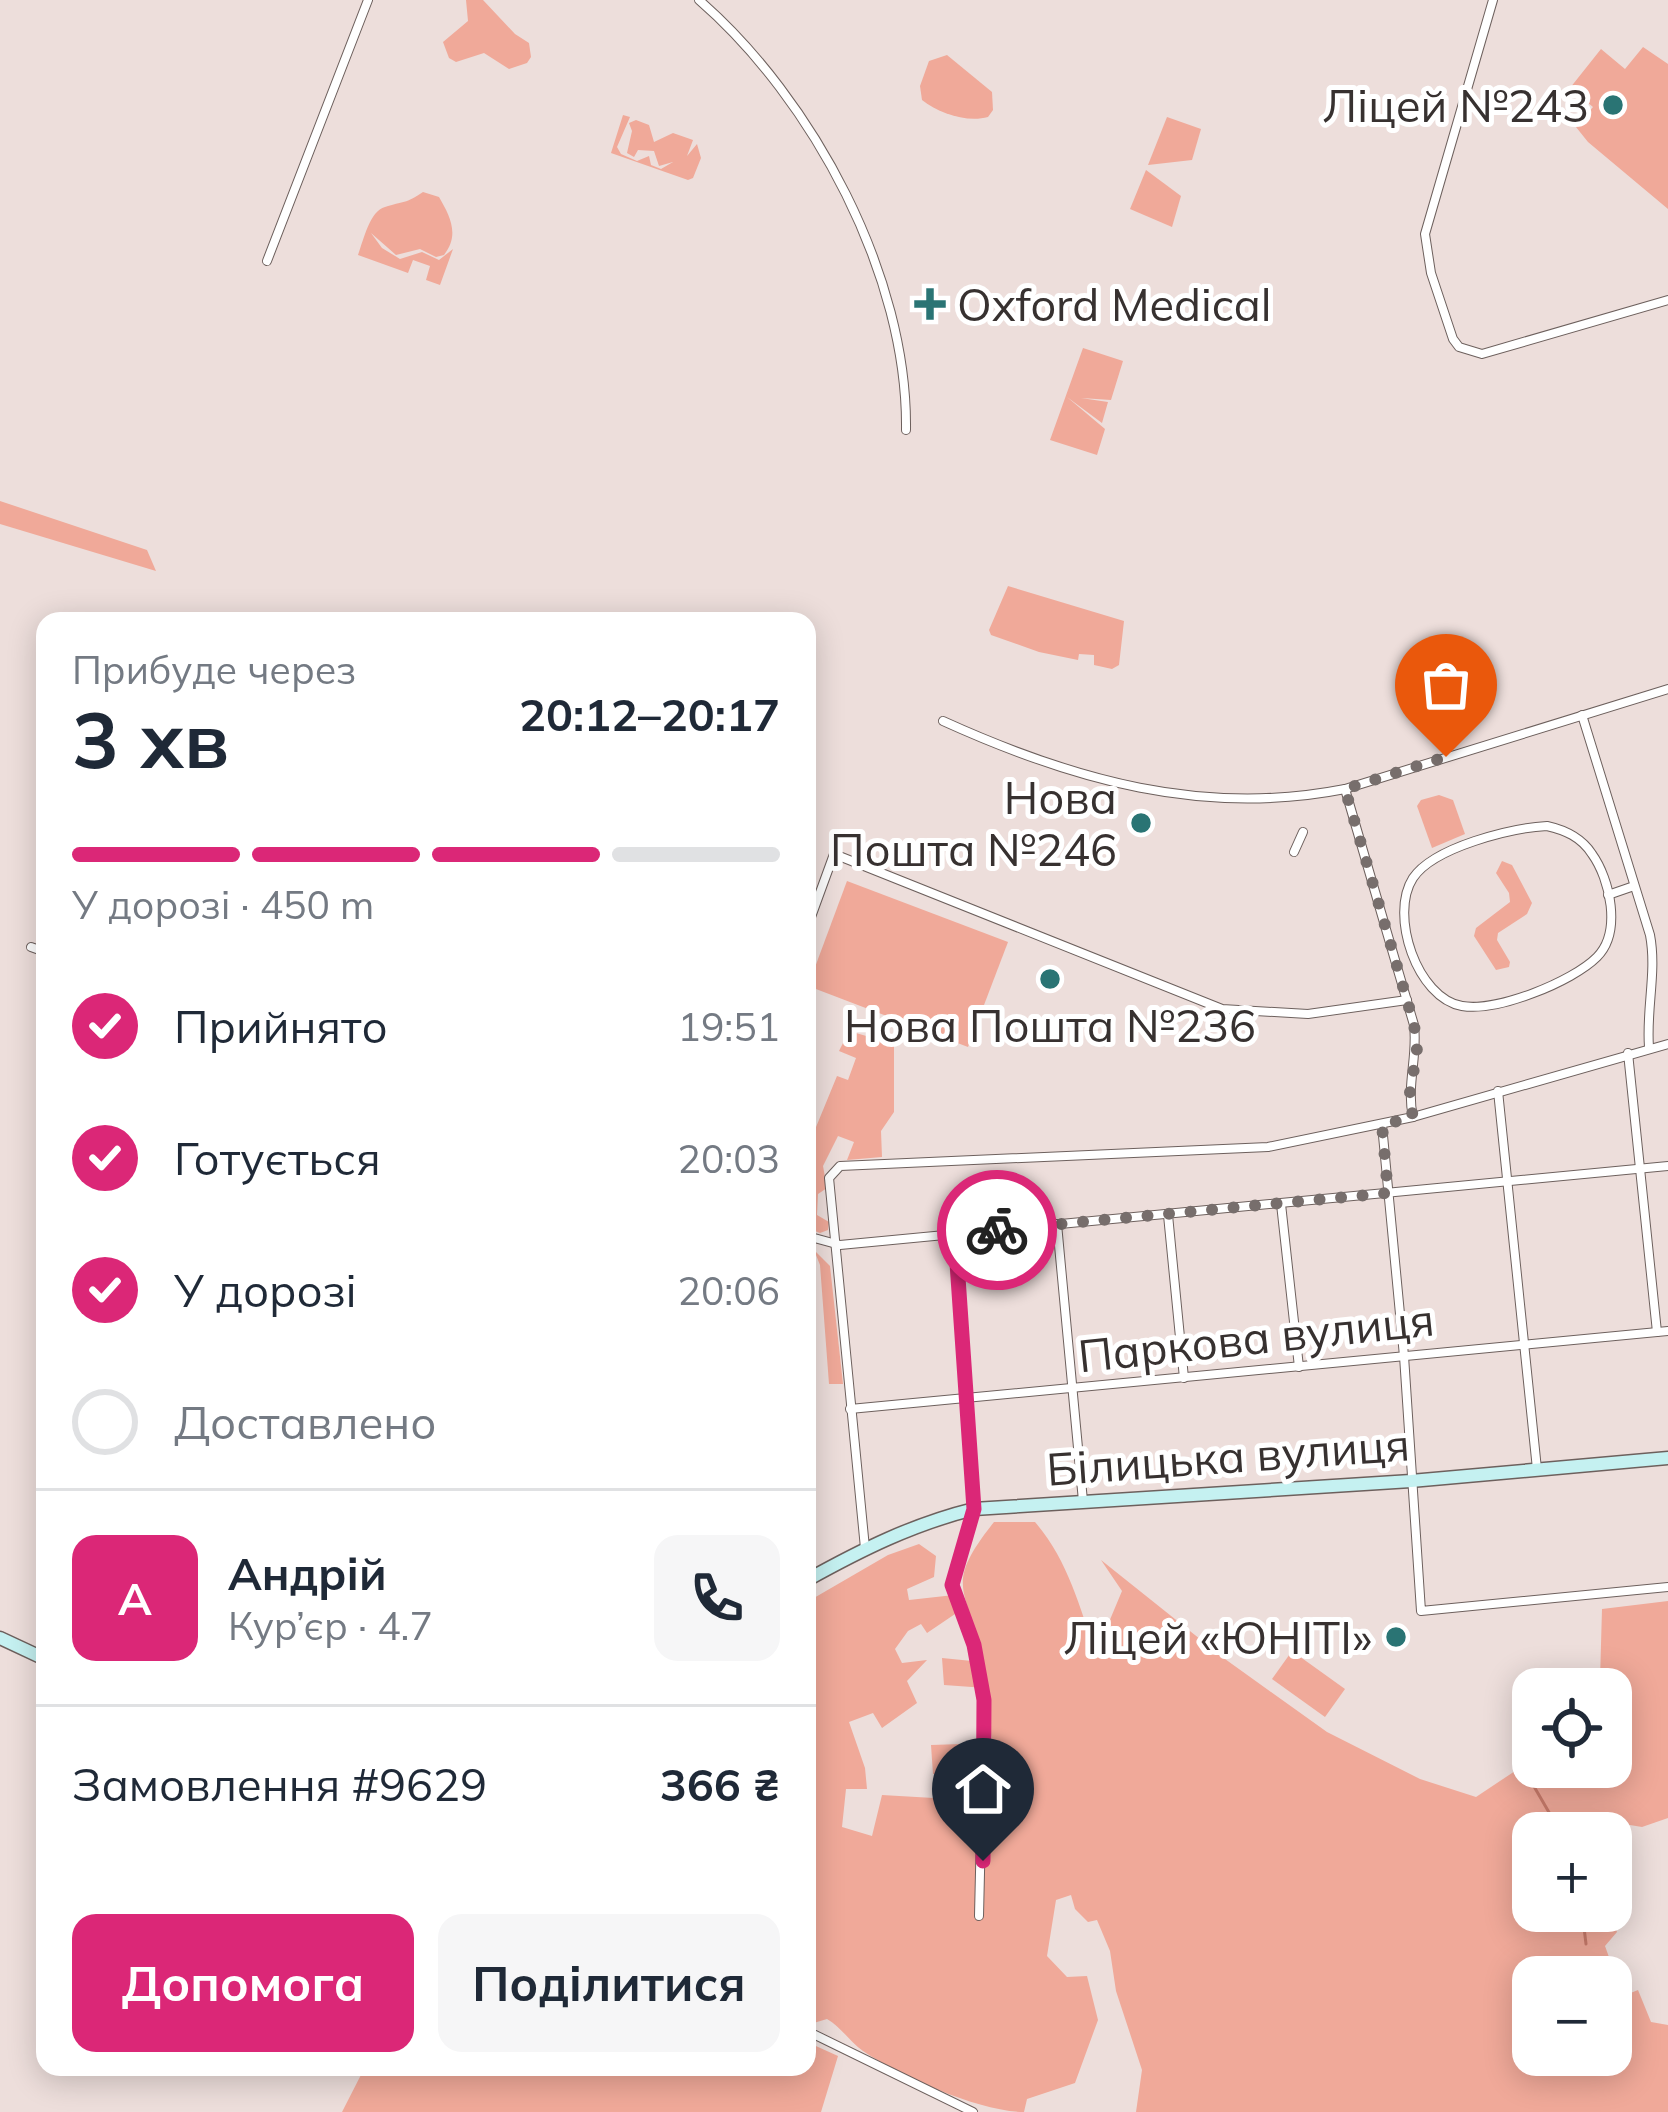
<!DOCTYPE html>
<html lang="uk">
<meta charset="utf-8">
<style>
body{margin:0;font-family:Mulish,sans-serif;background:#f6f6f7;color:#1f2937;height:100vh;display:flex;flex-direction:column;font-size:45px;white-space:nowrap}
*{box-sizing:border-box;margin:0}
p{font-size:39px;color:#747a83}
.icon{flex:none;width:66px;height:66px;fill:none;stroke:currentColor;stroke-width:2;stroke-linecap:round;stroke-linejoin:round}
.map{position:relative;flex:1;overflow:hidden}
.side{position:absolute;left:36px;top:612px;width:780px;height:1464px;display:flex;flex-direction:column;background:#fff;border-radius:24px;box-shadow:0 6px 30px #0003}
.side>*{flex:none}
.fabs{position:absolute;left:1512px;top:1668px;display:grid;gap:24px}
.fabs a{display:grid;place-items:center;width:120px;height:120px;border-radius:24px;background:#fff;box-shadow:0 6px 30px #0003;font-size:60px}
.pin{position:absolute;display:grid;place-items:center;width:102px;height:102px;color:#fff;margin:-123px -51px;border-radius:50% 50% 50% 0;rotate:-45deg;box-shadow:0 0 12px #0007}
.pin .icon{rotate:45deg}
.courier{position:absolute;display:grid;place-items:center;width:120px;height:120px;margin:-60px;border:9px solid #db2777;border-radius:50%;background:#fff;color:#222;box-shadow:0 3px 15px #0007}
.summary em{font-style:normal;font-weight:700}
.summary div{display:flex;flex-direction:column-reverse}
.summary{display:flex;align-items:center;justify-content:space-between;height:204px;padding:0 36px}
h1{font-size:78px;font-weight:700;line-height:90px}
.bar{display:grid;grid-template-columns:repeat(4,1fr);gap:18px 12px;align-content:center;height:144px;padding:0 36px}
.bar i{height:15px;border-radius:9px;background:#e0e1e3}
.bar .on{background:#db2777}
.bar p{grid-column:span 4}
.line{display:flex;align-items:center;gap:30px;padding:0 36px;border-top:3px solid #e0e1e3}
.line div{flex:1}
.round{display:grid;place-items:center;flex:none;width:126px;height:126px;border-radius:24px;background:#f6f6f7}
ol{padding:0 36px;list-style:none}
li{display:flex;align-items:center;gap:36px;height:132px}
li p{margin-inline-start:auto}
li .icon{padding:12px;border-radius:50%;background:#db2777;color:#fff;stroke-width:4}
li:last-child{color:#747a83}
li i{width:66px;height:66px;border:6px solid #e0e1e3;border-radius:50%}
.action{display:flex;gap:24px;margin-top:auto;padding:24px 36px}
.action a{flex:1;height:138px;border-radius:24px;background:#db2777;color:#fff;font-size:48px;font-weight:700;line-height:138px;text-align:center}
.action a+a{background:#f6f6f7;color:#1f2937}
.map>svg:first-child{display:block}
</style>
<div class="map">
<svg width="1668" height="2112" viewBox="0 0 1668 2112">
<rect width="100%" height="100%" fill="#eddedb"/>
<g fill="#f0a999" fill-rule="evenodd">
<polygon points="466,0 483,0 515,34 529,43 531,57 527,63 509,69 484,53 456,62 449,58 443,42 468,21"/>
<polygon points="1643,47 1668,64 1668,209 1588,142 1576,127 1593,107 1570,88 1601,49 1625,69"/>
<path d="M947 55 992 92 993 110 988 117C967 123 938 113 922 100L920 86 929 61Z"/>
<polygon points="623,115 630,117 617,147 621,154 637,161 649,156 651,165 661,169 673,162 659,166 654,151 638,150 634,157 627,153 632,131 629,123 636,120 649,125 654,142 673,133 693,140 687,156 697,144 701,158 693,178 688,180 611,153"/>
<polygon points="1167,117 1201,129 1192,160 1148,165"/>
<polygon points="1146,170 1181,196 1172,227 1130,209"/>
<path d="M423 192 439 197C450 216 460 235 444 255L436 257 420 249 396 255 371 233 382 248 400 259 422 252 439 260 453 249 440 285 426 280 430 266 413 260 408 273 358 255C364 238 370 211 385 207 403 201 406 204 423 192Z"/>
<polygon points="1083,348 1123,361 1111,400 1081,398 1108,402 1102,423 1067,397 1105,429 1097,455 1050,440"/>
<polygon points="0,501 147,550 156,571 0,524"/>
<polygon points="1008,586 1124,621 1119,665 1112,669 1094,665 1094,655 1079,654 1078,660 1039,652 991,635 989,630"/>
<polygon points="1439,795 1453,800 1465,834 1432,848 1417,806 1421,800"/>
<polygon points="1502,861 1512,865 1532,903 1527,914 1498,933 1497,940 1510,962 1509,967 1496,970 1474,936 1476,928 1510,902 1509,893 1496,873"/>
<polygon points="847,881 1008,942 968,1047 808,986"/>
<polygon points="849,1031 894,1044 894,1112 881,1131 882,1157 847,1160 854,1142 838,1136 823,1166 827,1188 818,1194 817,1215 829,1222 828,1230 820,1233 807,1228 811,1183 807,1149 837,1076 848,1080 856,1058 839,1051"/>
<polygon points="814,1250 830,1266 843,1384 829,1384 820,1265"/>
<path d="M994 1522H1035C1068 1560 1079 1606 1096 1653L1122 1591 1101 1560 1225 1659 1327 1732 1420 1779 1476 1797 1533 1759V1767H1611V1689H1593L1600 1680 1602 1609 1668 1601V1818L1642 1827 1618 1823 1611 1836 1533 1833V1911H1610L1617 1932 1605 1946 1623 1996 1638 1990 1651 2022 1668 2025V2112H1136L1142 2070 1116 1991 1110 1951 1097 1920 1088 1922 1075 1909 1071 1895 1056 1900 1047 1956 1067 1977 1087 1976 1098 2020 1075 2083 1027 2099 1024 2112C981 2112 901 2077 863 2051 850 2042 842 2028 827 2019L807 2025V1602L888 1555 919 1544 936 1556 934 1577 907 1589 909 1600 954 1595 958 1612 927 1633 921 1624 908 1631 895 1649 902 1663 927 1660 907 1681 917 1703 882 1728 873 1713 849 1722 865 1768 867 1789H846L842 1827 872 1836 882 1795 968 1800 971 1775 933 1774 931 1745 992 1743 986 1688 944 1685 942 1658 982 1662C970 1587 940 1590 994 1522ZM1533 1977H1611V2055H1533Z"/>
<polygon points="1292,1651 1345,1689 1325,1717 1272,1679"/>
<polygon points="807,2042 838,2056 821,2112 342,2112 365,2067 807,2067"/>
</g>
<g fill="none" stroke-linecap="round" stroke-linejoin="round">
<g stroke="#c87b6b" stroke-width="3">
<polyline points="1525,1771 1561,1833"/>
<polyline points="1582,1911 1586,1944"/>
</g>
<defs>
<g id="street">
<path d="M699 0C813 99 908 276 906 430"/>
<polyline points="1493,0 1425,234 1431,273 1453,339 1459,347 1482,354 1668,300"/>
<polyline points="267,261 368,0"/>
<path d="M1582 715 1650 935C1657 972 1646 1009 1649 1047"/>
<path d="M943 721C1073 780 1203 817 1345 789L1668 689"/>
<path d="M1345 789 1414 1025C1418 1056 1406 1086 1413 1117"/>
<path d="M1547 826C1565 830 1581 837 1592 854 1610 879 1622 932 1597 957 1572 982 1497 1012 1462 1006 1417 998 1389 915 1413 878 1434 847 1511 828 1547 826Z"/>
<polyline points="1294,852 1303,832"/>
<polyline points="1608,895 1634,886"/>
<polyline points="807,928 834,854 1222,1009 1308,1014 1407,1000"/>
<polyline points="31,947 45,952"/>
<polyline points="1628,1053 1657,1332"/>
<polyline points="1498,1091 1537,1469"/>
<polyline points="1382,1125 1404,1356 1421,1611 1668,1587"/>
<polyline points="1281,1204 1299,1367"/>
<polyline points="1168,1215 1184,1378"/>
<polyline points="1057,1224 1083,1501"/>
<polyline points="955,1234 974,1509 953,1585 973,1645 984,1699 979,1916"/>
<polyline points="807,1236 840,1245 1668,1166"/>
<polyline points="850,1409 1668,1331"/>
<polyline points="865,1548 829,1178 840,1166 1268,1147 1413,1117 1668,1044"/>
<polyline points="807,2031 973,2112"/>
</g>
<g id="secondary">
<path d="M807 1580C861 1550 913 1524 974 1509L1411 1481 1668 1458"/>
<polyline points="0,1638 45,1659"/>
</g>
</defs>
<use href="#street" stroke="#6d605d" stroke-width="10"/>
<use href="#secondary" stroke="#6d605d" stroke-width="15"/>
<use href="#street" stroke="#fff" stroke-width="8"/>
<use href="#secondary" stroke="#c5f1f1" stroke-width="12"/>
</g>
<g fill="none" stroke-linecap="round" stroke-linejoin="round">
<polyline stroke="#776e6c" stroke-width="12" stroke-dasharray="0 21.6" points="997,1230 1388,1193 1382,1125 1413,1117 1409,1098 1417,1051 1414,1024 1345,789 1446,757"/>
<polyline stroke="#db2777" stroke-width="15" points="983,1861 984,1700 974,1645 952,1585 974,1509 955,1234 997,1230"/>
</g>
<g fill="#2a7474" stroke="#fff" stroke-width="4.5">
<circle cx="1613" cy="105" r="12"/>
<path d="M924 286h12v12h12v12h-12v12h-12v-12h-12v-12h12z"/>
<circle cx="1141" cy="823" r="12"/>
<circle cx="1050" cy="979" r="12"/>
<circle cx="1396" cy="1637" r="12"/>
</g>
<g text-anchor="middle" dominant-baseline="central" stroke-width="10" stroke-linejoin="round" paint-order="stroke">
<g font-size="45" fill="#373130" stroke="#fff" text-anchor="end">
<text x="1589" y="105">Ліцей №243</text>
<text x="957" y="304" text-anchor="start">Oxford Medical</text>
<text x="1117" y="797">Нова<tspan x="1117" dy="52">Пошта №246</tspan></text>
<text x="1050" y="1025" text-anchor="middle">Нова Пошта №236</text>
<text x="1372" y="1637">Ліцей «ЮНІТІ»</text>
</g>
<g font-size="45" fill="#373130" stroke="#fff">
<text transform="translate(1256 1337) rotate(-6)">Паркова вулиця</text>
<text transform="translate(1228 1456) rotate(-4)">Білицька вулиця</text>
</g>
</g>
</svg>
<div class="fabs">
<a><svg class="icon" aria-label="locate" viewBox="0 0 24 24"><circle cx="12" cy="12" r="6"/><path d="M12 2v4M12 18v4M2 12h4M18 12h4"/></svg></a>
<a>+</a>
<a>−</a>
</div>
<div class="pin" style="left:1446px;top:757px;background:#ea580c"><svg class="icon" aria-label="bag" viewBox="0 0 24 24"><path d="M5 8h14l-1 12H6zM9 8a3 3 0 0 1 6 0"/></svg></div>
<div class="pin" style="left:983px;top:1861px;background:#1f2937"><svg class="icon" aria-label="home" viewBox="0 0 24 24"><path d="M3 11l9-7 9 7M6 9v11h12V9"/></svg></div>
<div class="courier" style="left:997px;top:1230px"><svg class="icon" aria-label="bike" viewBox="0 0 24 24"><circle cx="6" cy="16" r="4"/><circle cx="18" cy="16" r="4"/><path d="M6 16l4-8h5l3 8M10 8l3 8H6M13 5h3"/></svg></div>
<section class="side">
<div class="summary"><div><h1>3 хв</h1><p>Прибуде через</p></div><em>20:12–20:17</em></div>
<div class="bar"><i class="on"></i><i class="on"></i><i class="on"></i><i></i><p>У дорозі · 450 m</p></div>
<ol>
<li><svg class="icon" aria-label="check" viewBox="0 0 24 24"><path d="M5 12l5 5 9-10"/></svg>Прийнято<p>19:51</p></li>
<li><svg class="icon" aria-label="check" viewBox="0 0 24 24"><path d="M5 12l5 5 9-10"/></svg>Готується<p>20:03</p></li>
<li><svg class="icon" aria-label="check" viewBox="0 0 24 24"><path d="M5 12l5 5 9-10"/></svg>У дорозі<p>20:06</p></li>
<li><i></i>Доставлено</li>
</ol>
<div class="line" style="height:216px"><b class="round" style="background:#db2777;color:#fff">А</b><div><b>Андрій</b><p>Кур’єр · 4.7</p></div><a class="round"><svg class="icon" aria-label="phone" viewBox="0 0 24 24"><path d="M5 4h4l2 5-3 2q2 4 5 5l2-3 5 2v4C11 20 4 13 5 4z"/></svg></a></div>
<div class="line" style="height:156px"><div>Замовлення #9629</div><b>366 ₴</b></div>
<div class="action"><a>Допомога</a><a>Поділитися</a></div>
</section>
</div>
